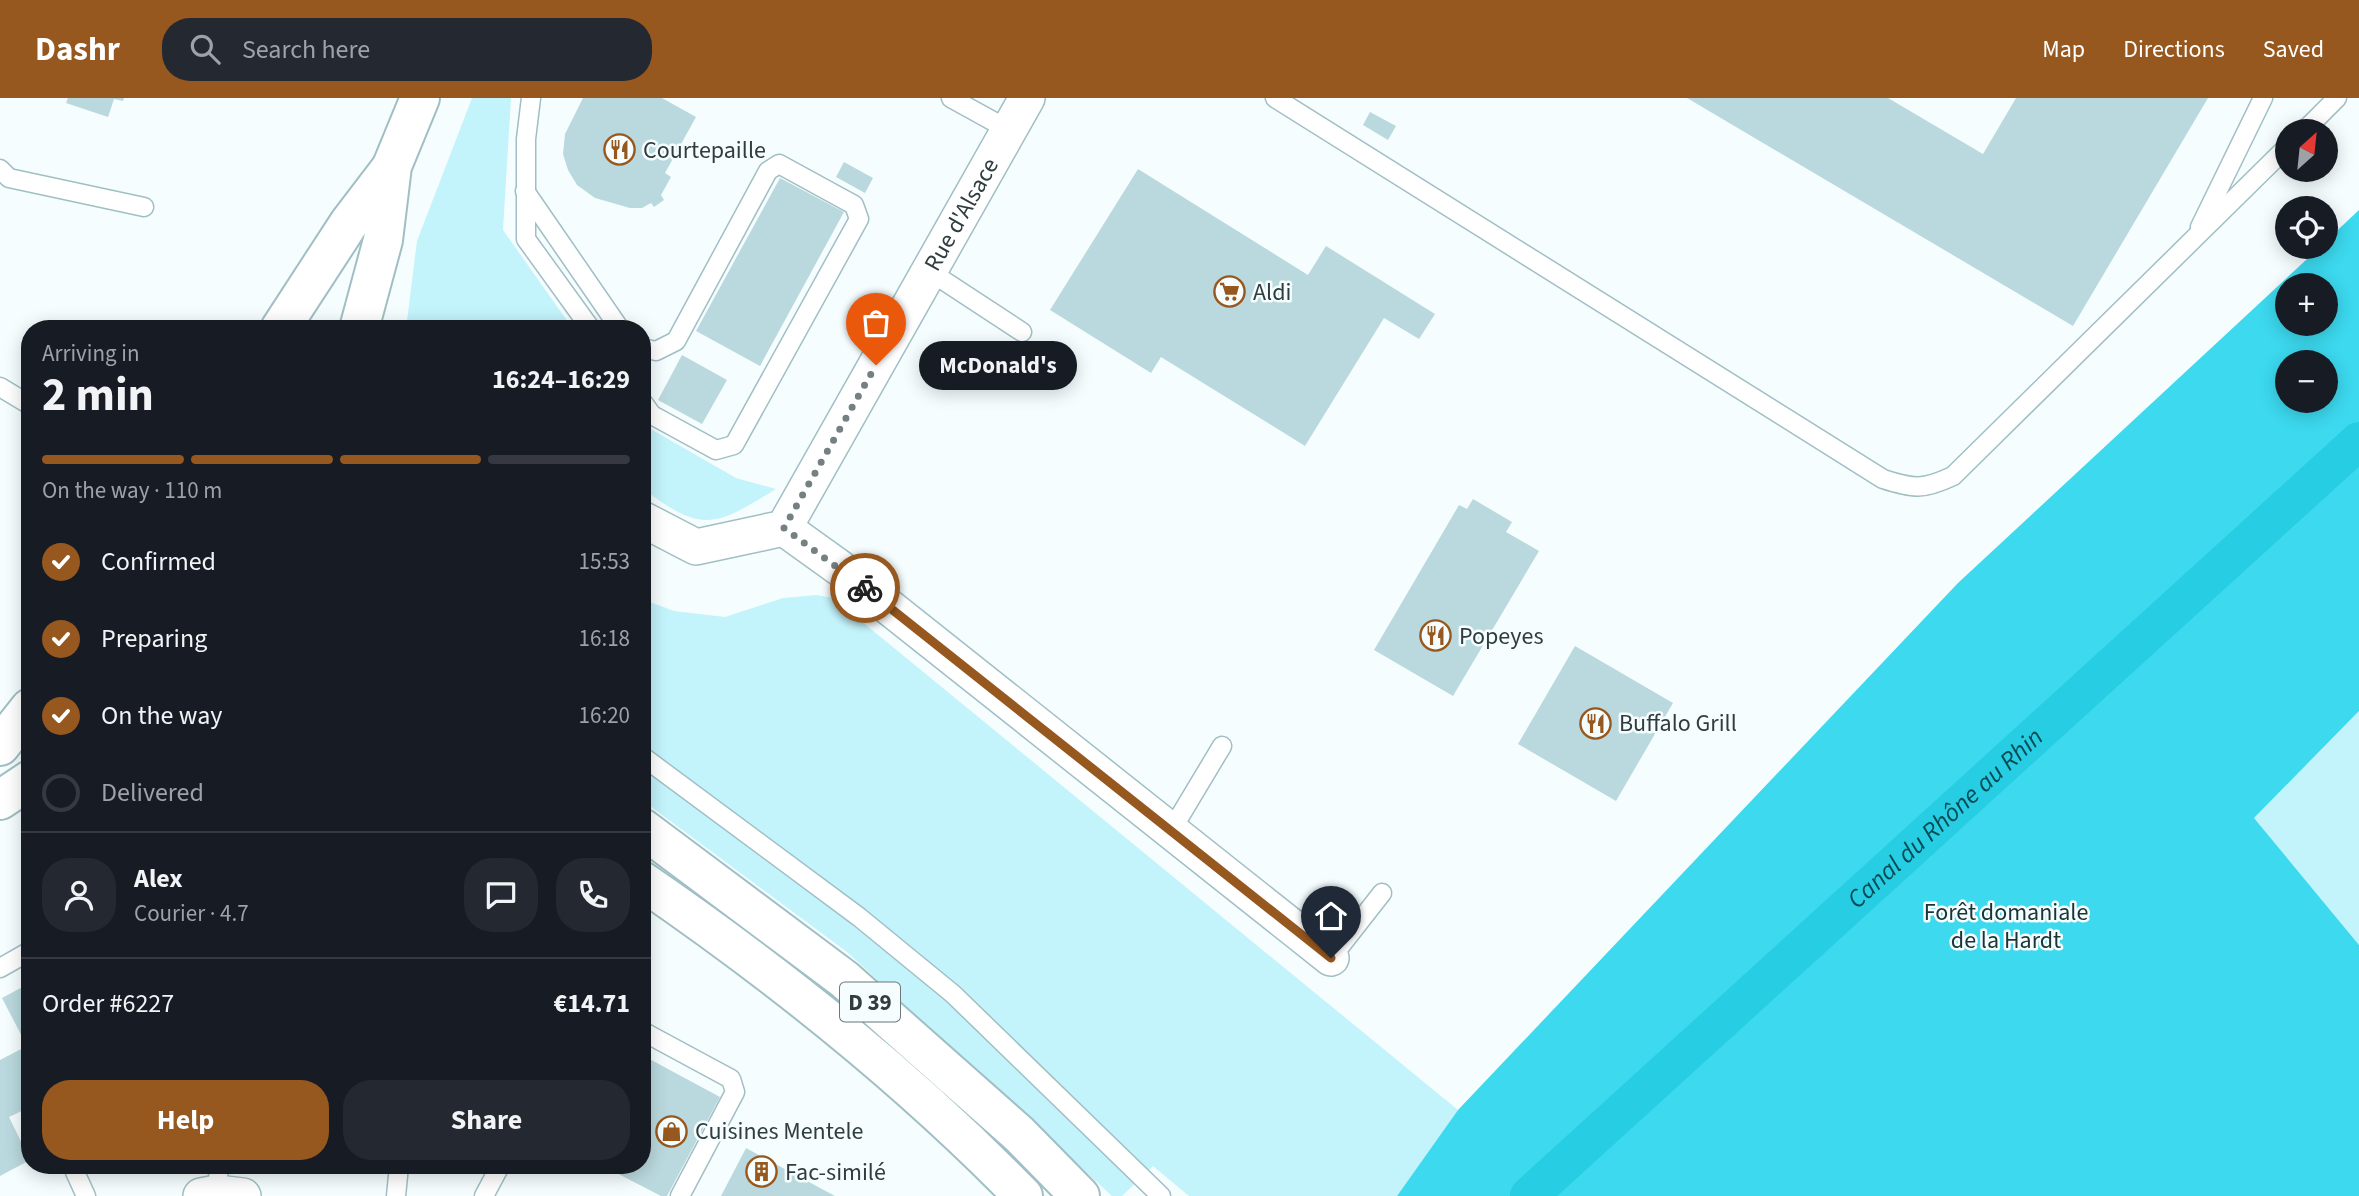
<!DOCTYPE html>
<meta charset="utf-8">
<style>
body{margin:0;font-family:"Source Sans 3",sans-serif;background:#242831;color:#f1f3f6;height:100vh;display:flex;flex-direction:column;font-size:26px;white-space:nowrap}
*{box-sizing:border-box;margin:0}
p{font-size:23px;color:#9ea1a6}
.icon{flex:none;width:38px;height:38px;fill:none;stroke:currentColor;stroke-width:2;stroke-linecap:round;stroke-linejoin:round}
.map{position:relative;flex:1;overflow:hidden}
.side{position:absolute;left:21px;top:222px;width:630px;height:854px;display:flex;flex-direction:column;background:#171b24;border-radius:28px;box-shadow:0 4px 18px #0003}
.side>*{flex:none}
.needle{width:46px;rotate:27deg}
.fabs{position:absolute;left:2275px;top:21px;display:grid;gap:14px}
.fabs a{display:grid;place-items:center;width:63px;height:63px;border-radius:50%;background:#171b24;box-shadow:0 4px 18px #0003;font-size:35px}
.pin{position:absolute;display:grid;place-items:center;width:60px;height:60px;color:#fff;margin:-72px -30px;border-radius:50% 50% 50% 0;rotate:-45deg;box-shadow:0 0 7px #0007}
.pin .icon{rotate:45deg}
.courier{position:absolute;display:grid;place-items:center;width:70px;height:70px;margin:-35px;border:5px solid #96581e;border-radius:50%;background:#fff;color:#222;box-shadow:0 2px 9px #0007}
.bubble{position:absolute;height:49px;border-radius:24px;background:#171b24;box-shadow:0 4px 18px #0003;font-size:23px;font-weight:700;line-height:49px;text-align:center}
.headline em{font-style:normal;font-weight:700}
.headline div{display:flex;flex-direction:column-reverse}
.headline{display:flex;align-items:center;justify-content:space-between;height:119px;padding:0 21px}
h1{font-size:46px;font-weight:700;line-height:52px}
.bar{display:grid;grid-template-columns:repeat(4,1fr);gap:10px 7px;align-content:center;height:84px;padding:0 21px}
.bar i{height:9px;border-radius:5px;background:#363941}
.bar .current{background:#96581e}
.bar p{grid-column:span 4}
.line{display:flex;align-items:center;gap:18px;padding:0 21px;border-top:2px solid #363941}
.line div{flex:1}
.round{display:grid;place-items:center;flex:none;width:74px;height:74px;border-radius:28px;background:#242831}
ol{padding:0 21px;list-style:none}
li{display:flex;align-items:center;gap:21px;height:77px}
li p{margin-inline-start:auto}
li .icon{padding:7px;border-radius:50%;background:#96581e;color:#fff;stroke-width:4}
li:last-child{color:#9ea1a6}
li i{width:38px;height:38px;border:4px solid #363941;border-radius:50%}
.primary-button{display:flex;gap:14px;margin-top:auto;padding:14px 21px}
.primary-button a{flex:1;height:80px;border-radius:28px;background:#96581e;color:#fff;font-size:28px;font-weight:700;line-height:80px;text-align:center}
.primary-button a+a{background:#242831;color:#f1f3f6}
header{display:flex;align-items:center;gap:42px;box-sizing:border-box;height:98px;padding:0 35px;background:#96581e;color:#fff}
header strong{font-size:33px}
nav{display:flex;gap:38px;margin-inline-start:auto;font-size:24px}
.search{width:490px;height:63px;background:#242831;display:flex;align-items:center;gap:18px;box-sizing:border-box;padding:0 24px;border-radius:28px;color:#9ea1a6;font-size:26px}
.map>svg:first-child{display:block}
</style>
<header>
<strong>Dashr</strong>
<div class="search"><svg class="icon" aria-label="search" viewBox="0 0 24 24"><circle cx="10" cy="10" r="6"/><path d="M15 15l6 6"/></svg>Search here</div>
<nav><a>Map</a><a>Directions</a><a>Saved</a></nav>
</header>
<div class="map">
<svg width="2359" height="1098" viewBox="0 0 2359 1098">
<rect width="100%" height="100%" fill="#f6fdfe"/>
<g fill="#c3f3fb">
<polygon points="472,0 511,0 503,132 573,231 406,231 417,143"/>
<path d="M642 326 736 380 776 391C714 429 703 436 642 390Z"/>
<polygon points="817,497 833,500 1458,1012 1397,1098 1189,1098 1153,1068 1122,1098 1112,1098 847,854 642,702 642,501 674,513 725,519 783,500"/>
<polygon points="2359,613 2359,847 2254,720"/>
</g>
<path fill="#3cd9ef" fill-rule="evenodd" d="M2359 112V613L2254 720 2359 847V1098H1397L1458 1012 1958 485 2320 149H2326V143ZM2287 187H2326V226H2287ZM2287 264H2326V303H2287Z"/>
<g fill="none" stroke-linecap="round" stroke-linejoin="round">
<path stroke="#27cde3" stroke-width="38" id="s1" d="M1529 1098 2359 343"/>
</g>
<g fill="#bad9de">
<polygon points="68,0 124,0 123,3 114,1 108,19 66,5"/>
<polygon points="583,0 662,0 696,19 665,75 671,79 661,97 664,102 654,109 651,105 642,110 630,110 595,100 577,87 568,72 563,56 565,36"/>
<polygon points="1687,0 1888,0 1983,56 2016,0 2208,0 2073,228"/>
<polygon points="1370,14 1396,28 1388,42 1363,27"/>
<polygon points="844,64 873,80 865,95 836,79"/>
<polygon points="1138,71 1308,177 1326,148 1435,216 1419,241 1384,220 1305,348 1161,259 1151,275 1050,212"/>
<polygon points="780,80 844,114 760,268 696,233"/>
<polygon points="682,257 727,282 702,326 658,302"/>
<polygon points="1473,401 1512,424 1506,434 1539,453 1453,598 1374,552 1459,407 1467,411"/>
<polygon points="1575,548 1673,605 1616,703 1518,646"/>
<polygon points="30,885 30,1018 26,1011 9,1019 30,1062 0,1078 0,962 27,948 2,900"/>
<polygon points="642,957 720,999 667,1098 661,1098 603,1068 642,1068"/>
<polygon points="746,1050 835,1098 721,1098"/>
</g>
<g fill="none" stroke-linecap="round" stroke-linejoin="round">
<defs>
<g id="service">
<polyline points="531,0 526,41 526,141 591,231"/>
<polyline points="951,0 1009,32"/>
<path d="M1275 0 1883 381C1914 391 1923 392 1953 378L2287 49"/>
<polyline points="2304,33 2337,0"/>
<polyline points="0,71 9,80 144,109"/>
<polyline points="525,93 620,231"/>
<polyline points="2200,129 2263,0"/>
<polyline points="929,173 1022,234"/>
<polyline points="642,250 656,253 676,243 768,73 779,66 854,107 859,121 734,347 716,352 652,317 642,303"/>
<polyline points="0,289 30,307"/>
<polyline points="642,658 859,819 953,896 1161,1098"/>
<polyline points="1171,733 1222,648"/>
<polyline points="1331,860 1382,795"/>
<polyline points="0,870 30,853"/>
<polyline points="642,933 731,981 735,994 680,1098"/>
<polyline points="77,1068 75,1074 86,1098"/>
<polyline points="217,1095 219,1068"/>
<polyline points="396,1098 399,1068"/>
<polyline points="484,1098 500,1068"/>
</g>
<g id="minor">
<path id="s2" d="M642 421 696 449 784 430 1027 0"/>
<polyline points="784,430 841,471 1331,860"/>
<polyline points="201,1098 217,1095 243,1098"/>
</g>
<g id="secondary">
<polyline points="280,231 349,125 391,70"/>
<polyline points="359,231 383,142 392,68 420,0"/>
</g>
<g id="primary">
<polyline points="0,648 30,610"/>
<polyline points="0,702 30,682"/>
<polyline points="642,730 844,881 1019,1036 1080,1098"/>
<path d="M642 783C776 875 910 982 1023 1098"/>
</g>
</defs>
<use href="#service" stroke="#a0bfc4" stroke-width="21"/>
<use href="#minor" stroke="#a0bfc4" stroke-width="38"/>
<use href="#secondary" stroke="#a0bfc4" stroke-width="42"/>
<use href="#primary" stroke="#a0bfc4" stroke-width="42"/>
<use href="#service" stroke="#fff" stroke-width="18"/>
<use href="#minor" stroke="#fff" stroke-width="35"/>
<use href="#secondary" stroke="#fff" stroke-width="38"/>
<use href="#primary" stroke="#fff" stroke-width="38"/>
</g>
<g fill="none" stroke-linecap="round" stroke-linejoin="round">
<polyline stroke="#758082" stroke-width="7" stroke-dasharray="0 12.6" points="865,490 784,430 876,267"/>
<polyline stroke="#96581e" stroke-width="9" points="865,490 1331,860"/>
</g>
<defs>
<symbol id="restaurant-ring" viewBox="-11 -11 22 22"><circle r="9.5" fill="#f6fdfe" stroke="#96581e" stroke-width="1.5"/><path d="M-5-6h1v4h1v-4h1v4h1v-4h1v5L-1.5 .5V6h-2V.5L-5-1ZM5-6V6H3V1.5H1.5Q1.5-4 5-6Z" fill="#96581e"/></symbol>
<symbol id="supermarket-ring" viewBox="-11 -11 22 22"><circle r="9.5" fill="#f6fdfe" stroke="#96581e" stroke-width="1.5"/><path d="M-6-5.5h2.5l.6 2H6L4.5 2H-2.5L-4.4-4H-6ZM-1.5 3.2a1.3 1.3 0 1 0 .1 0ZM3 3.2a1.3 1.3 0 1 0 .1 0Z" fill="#96581e"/></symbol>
<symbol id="shop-ring" viewBox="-11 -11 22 22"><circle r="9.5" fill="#f6fdfe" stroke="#96581e" stroke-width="1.5"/><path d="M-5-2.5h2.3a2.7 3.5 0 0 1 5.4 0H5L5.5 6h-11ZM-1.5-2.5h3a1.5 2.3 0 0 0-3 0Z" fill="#96581e"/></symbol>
<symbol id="building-ring" viewBox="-11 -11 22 22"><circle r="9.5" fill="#f6fdfe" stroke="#96581e" stroke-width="1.5"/><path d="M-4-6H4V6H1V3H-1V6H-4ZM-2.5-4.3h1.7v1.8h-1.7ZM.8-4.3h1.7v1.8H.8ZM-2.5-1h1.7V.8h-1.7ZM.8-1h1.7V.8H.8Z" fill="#96581e"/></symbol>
</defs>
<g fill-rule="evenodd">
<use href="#restaurant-ring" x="602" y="34" width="35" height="35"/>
<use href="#supermarket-ring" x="1212" y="176" width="35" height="35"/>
<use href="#restaurant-ring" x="1418" y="520" width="35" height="35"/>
<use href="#restaurant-ring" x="1578" y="608" width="35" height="35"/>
<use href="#shop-ring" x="654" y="1016" width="35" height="35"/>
<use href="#building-ring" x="744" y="1056" width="35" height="35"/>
</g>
<g text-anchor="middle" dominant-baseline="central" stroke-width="5" stroke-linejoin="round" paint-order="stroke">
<rect fill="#f6fdfe" stroke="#6b7778" stroke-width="2" x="840" y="884.5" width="60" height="39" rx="5"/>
<g font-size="23" font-weight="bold" fill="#303d3f">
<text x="870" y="904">D 39</text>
</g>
<g font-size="24" fill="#303d3f" stroke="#f6fdfe" text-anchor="start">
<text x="643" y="52">Courtepaille</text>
<text x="1253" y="194">Aldi</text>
<text x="1459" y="538">Popeyes</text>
<text x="1619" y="625">Buffalo Grill</text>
<text x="695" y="1033">Cuisines Mentele</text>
<text x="785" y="1074">Fac-similé</text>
</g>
<g font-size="24" fill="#303d3f" stroke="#f6fdfe">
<text stroke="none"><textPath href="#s2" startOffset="511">Rue d'Alsace</textPath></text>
</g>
<g font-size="24" fill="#1b3438" stroke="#f6fdfe">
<text x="2006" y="814">Forêt domaniale<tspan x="2006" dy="28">de la Hardt</tspan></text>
</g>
<g font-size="26" font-style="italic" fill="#064c55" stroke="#f6fdfe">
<text stroke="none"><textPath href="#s1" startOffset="562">Canal du Rhône au Rhin</textPath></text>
</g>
</g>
</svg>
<div class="fabs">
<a><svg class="needle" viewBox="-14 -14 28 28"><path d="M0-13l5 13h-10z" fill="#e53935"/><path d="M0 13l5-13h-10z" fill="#9ea1a6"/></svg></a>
<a><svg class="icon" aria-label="locate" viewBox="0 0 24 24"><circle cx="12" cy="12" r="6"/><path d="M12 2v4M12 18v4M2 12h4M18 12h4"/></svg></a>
<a>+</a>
<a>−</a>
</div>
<div class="pin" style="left:876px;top:267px;background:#ea580c"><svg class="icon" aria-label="bag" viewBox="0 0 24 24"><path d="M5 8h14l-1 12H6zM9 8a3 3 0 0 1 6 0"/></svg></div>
<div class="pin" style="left:1331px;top:860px;background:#1f2937"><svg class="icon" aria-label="home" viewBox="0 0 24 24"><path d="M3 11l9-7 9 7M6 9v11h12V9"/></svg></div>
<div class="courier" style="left:865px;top:490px"><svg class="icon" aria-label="bike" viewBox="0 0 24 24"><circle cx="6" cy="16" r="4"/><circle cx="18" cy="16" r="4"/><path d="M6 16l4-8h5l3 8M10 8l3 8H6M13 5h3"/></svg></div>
<div class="bubble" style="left:919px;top:243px;width:158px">McDonald's</div>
<section class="side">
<div class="headline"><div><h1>2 min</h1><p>Arriving in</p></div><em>16:24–16:29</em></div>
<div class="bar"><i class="current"></i><i class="current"></i><i class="current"></i><i></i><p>On the way · 110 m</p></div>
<ol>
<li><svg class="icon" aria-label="check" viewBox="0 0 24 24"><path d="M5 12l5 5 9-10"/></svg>Confirmed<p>15:53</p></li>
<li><svg class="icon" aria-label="check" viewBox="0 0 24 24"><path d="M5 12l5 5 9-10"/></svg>Preparing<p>16:18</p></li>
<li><svg class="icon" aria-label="check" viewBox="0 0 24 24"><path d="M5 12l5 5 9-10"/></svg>On the way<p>16:20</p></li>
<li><i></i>Delivered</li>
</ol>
<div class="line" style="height:126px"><a class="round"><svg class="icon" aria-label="person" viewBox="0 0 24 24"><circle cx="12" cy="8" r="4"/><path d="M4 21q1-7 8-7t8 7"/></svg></a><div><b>Alex</b><p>Courier · 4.7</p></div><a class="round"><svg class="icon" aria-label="chat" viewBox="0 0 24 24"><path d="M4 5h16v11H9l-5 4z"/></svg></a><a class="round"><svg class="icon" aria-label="phone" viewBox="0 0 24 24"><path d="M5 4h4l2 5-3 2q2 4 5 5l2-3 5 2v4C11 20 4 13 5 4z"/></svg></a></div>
<div class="line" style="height:91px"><div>Order #6227</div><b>€14.71</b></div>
<div class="primary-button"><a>Help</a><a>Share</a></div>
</section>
</div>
